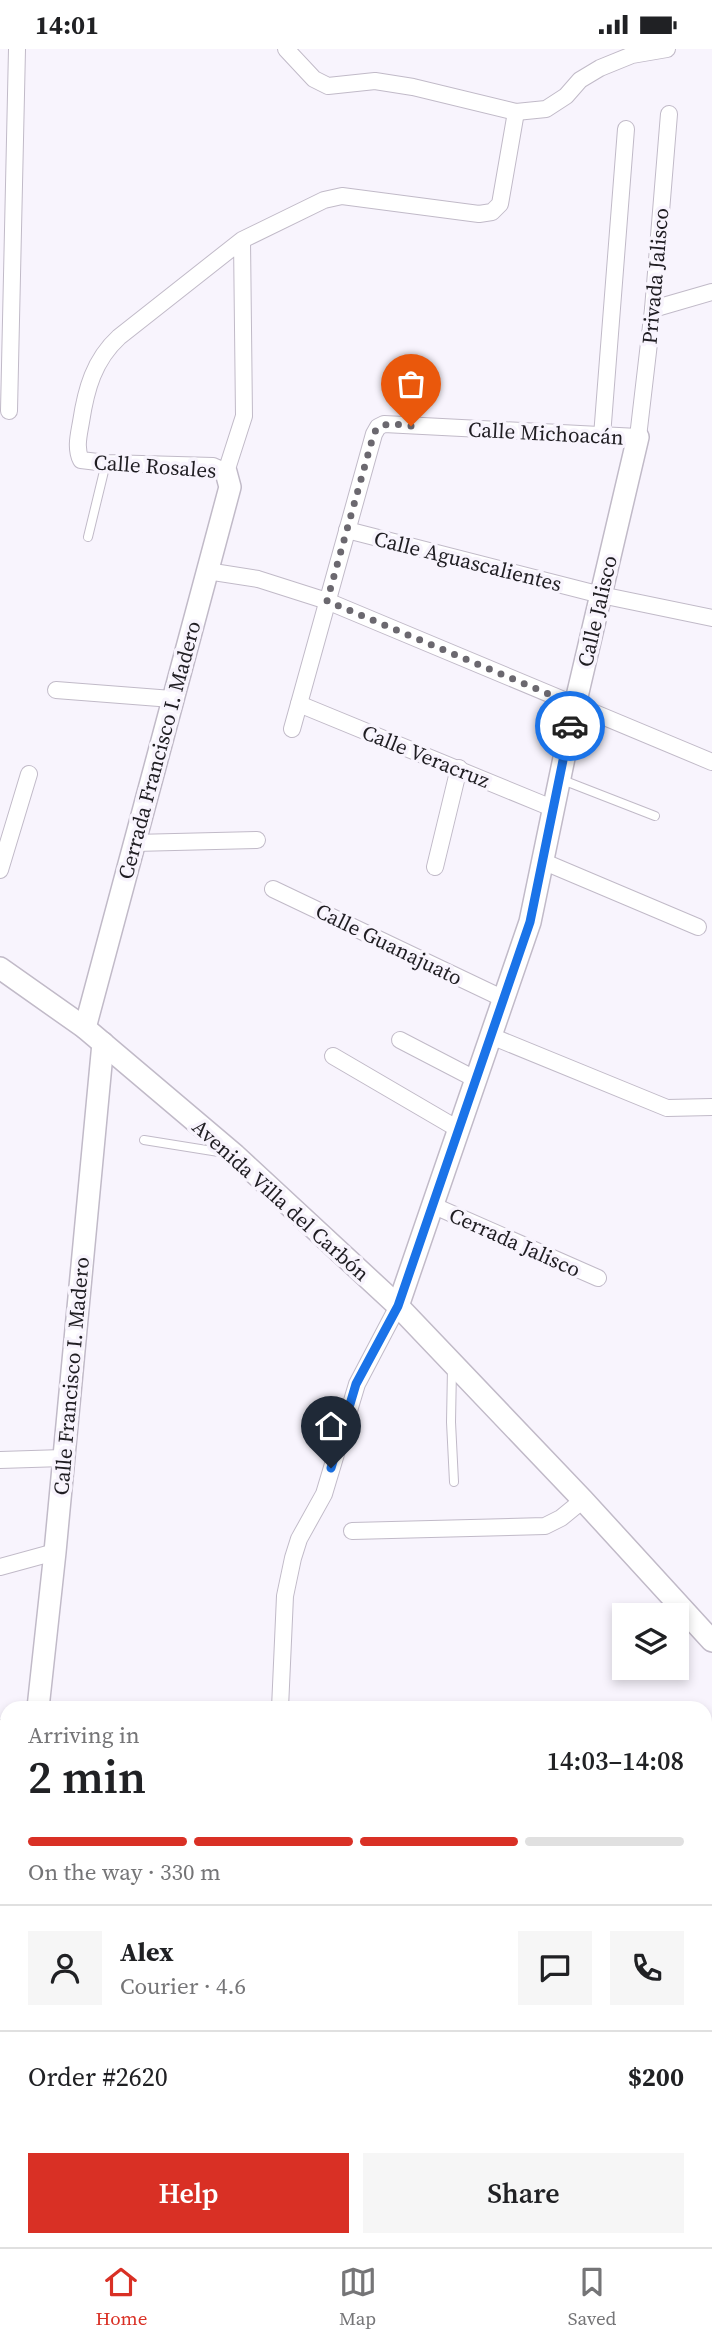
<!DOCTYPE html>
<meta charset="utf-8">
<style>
body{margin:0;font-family:"Source Serif 4",serif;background:#f6f6f6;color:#202124;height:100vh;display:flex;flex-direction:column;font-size:26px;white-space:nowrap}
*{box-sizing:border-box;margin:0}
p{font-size:23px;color:#757577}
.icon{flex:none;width:38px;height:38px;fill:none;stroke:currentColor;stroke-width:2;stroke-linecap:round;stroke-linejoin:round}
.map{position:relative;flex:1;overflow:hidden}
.sheet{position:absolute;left:0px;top:1652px;width:712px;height:546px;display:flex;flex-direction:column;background:#fff;border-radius:21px 21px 0 0;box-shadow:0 4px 10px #0003}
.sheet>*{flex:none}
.tools{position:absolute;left:612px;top:1554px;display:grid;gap:14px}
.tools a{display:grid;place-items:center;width:77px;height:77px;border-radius:0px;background:#fff;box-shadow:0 4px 10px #0003;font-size:35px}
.pin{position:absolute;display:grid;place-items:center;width:60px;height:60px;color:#fff;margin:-72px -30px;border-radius:50% 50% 50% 0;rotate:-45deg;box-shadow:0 0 7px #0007}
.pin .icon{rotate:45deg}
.courier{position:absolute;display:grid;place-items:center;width:70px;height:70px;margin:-35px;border:5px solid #1a73e8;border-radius:50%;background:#fff;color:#222;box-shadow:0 2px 9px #0007}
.head em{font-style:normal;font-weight:600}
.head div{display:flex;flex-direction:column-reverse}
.head{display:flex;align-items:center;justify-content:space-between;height:119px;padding:0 28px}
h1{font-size:46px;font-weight:600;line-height:52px}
.bar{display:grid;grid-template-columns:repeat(4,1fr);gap:10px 7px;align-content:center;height:84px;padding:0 28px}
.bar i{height:9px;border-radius:5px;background:#e0e0e0}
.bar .on{background:#d93025}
.bar p{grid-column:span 4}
.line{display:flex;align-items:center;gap:18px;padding:0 28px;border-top:2px solid #e0e0e0}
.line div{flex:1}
.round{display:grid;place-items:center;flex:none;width:74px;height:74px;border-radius:0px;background:#f6f6f6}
.cta{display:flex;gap:14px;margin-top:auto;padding:14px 28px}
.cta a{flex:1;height:80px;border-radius:0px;background:#d93025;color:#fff;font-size:28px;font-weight:600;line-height:80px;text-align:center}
.cta a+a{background:#f6f6f6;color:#202124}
.status{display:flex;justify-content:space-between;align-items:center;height:49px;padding:0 35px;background:#fff;direction:ltr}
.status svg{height:19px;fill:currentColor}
.menu{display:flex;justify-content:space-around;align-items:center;height:98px;border-top:2px solid #e0e0e0;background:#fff;font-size:19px;color:#757577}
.menu a{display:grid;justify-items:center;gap:4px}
.menu .on{color:#d93025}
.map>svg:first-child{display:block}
</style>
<div class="status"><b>14:01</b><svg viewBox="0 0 49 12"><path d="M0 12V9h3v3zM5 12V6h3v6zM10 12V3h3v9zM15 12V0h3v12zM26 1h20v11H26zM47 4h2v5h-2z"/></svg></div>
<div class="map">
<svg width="712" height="2198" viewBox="0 0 712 2198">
<rect width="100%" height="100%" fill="#f8f4fd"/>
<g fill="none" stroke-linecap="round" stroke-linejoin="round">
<defs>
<g id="lane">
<polyline points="88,488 106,414"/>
<polyline points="560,730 655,767"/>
<polyline points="144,1091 225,1104"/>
<polyline points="452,1319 451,1373 454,1433"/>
</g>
<g id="street">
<polyline points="286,0 314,30 328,37 375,32 413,38 516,63 546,60 566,47 580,31 600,19 632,6 667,0"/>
<path d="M242 191 244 367 226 423 213 417 106 414 81 411C75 399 79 385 81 373 86 340 94 311 119 288L242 191 324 151 342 147 479 165 492 163 500 155 516 63"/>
<polyline points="653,260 712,243"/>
<polyline points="9,362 17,0"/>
<polyline points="602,387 626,80"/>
<polyline points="347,481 601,546 712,569"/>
<polyline points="207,522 258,530 327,552 712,713"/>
<polyline points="56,641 172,650"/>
<polyline points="299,655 552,759"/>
<polyline points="292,680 374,385 378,378 384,375 638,388 653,260 669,65"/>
<polyline points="134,794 257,791"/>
<polyline points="542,812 698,878"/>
<polyline points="435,818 459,719"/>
<polyline points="0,821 29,725"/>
<polyline points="273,840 504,950"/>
<polyline points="491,987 667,1059 712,1058"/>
<polyline points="400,991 477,1031"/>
<polyline points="333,1007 458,1080"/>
<polyline points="432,1156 598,1229"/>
<polyline points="0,1411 63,1409"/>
<polyline points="352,1482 545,1477 561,1469 583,1451"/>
<polyline points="0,1518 55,1503"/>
<polyline points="280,1659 285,1547 293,1509 299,1490 324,1445 357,1335 398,1257"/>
<polyline points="0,1679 7,1679"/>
<polyline points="0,1789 7,1790"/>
<polyline points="0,2120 7,2115"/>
<polyline points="564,2191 564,2198"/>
</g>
<g id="secondary">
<polyline points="0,919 85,979 235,1106 398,1257 583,1451 712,1592"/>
<polyline points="85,979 230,438 226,423"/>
<polyline points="398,1257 530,873 575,656 638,388"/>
<polyline points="38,1659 55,1503 103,994"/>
<polyline points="705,1778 712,1777"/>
<polyline points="0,1949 7,1945"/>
<polyline points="250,2191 250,2198"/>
</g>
</defs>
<use href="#lane" stroke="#c1bac8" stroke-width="10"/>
<use href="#street" stroke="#c1bac8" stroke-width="18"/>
<use href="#secondary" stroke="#c1bac8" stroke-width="24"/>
<use href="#lane" stroke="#fff" stroke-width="8"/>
<use href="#street" stroke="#fff" stroke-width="16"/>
<use href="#secondary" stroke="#fff" stroke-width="21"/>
</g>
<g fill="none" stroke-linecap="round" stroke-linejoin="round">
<path stroke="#6b686f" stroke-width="7" stroke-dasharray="0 12.6" d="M411 377C397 376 382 371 374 384L327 552 575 656 570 677"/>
<polyline stroke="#1a73e8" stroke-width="9" points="331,1419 356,1335 398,1257 530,873 570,677"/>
</g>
<g text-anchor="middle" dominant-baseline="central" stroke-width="7" stroke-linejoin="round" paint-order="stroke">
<g font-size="21" fill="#1f1d22" stroke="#f8f4fd">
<text transform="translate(655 227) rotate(-85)">Privada Jalisco</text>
<text transform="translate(546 384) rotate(3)">Calle Michoacán</text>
<text transform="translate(155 417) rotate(4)">Calle Rosales</text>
<text transform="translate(468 512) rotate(14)">Calle Aguascalientes</text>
<text transform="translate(597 562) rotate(-77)">Calle Jalisco</text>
<text transform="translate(159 701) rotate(-75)">Cerrada Francisco I. Madero</text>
<text transform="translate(426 707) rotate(22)">Calle Veracruz</text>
<text transform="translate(389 895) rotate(26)">Calle Guanajuato</text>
<text transform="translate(281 1151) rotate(42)">Avenida Villa del Carbón</text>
<text transform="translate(515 1193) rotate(24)">Cerrada Jalisco</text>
<text transform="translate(71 1327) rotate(-85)">Calle Francisco I. Madero</text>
</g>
</g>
</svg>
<div class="tools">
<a><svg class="icon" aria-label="layers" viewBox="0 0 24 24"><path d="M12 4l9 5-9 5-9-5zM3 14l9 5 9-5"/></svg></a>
</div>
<div class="pin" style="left:411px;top:377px;background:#ea580c"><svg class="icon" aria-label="bag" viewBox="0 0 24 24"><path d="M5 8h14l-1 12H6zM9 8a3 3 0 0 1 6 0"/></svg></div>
<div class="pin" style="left:331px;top:1419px;background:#1f2937"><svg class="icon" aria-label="home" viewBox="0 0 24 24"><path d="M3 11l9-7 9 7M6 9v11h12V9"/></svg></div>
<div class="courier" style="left:570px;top:677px"><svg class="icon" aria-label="car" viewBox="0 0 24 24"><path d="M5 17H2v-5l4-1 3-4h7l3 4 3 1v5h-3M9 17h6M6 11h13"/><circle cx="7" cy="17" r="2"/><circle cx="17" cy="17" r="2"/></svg></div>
<section class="sheet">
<div class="head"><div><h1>2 min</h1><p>Arriving in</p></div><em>14:03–14:08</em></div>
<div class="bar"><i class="on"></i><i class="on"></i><i class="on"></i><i></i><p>On the way · 330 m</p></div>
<div class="line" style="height:126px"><a class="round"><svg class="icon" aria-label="person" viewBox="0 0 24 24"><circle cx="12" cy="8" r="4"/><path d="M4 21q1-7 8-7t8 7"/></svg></a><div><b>Alex</b><p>Courier · 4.6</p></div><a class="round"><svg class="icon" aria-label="chat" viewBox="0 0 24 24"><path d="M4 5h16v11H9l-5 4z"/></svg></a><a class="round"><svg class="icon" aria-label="phone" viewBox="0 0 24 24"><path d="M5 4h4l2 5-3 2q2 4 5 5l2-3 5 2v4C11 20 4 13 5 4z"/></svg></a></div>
<div class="line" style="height:91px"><div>Order #2620</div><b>$200</b></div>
<div class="cta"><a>Help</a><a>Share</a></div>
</section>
</div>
<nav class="menu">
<a class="on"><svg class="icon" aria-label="home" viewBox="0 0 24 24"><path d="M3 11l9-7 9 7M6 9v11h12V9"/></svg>Home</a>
<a><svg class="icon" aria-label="map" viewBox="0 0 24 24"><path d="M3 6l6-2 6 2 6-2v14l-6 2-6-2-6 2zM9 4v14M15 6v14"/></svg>Map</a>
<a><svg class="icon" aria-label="saved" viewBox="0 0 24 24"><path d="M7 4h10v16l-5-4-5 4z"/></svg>Saved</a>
</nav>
